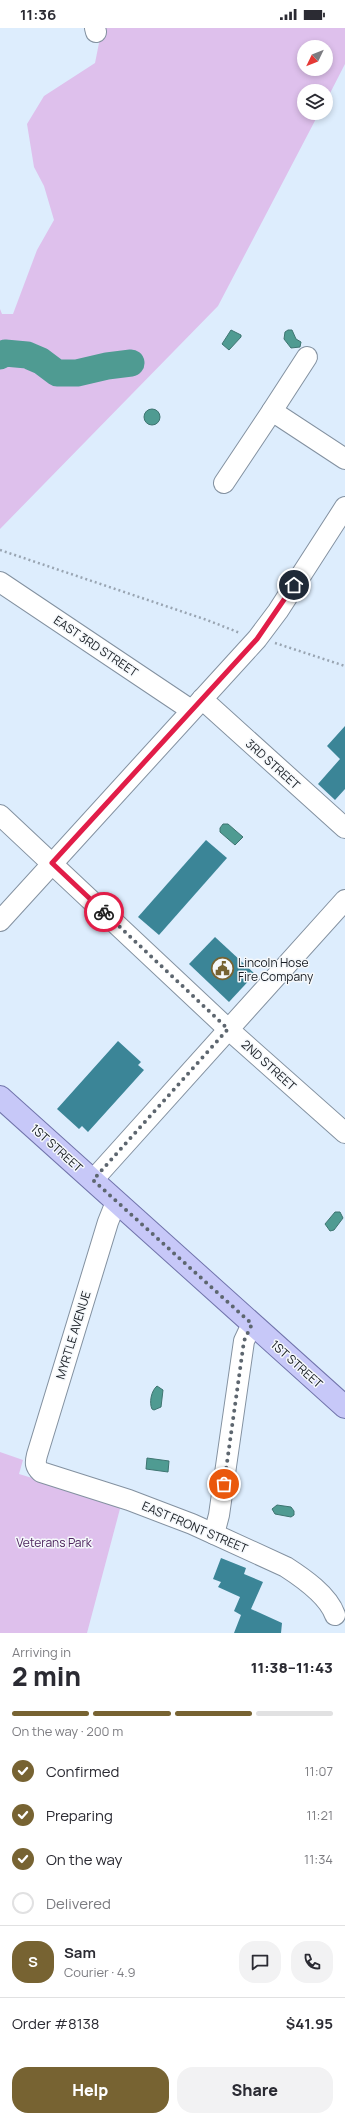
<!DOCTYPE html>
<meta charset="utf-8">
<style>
body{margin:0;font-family:Manrope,sans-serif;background:#f2f2f3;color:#2b2b33;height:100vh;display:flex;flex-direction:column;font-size:15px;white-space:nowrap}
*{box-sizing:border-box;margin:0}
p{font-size:13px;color:#7c7c81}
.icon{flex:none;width:22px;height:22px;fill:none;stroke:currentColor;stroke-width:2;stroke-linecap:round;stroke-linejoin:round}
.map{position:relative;height:1605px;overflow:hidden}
.sheet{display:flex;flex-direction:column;background:#fff;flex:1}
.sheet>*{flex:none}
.needle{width:26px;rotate:227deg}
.fabs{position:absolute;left:297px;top:12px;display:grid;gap:8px}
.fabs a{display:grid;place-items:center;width:36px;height:36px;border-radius:50%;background:#fff;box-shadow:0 2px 6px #0003;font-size:20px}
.pin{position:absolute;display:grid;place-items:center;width:34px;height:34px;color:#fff;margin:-17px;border:2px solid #fff;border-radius:50%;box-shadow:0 1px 4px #0007}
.courier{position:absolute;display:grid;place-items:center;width:40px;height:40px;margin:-20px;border:3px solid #e11d48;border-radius:50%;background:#fff;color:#222;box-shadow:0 1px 5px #0007}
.overview em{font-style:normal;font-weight:800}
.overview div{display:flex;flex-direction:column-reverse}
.overview{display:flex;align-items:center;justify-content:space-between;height:68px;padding:0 12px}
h1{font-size:26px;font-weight:800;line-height:30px}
.bar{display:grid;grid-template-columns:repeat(4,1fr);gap:6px 4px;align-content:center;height:48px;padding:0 12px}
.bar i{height:5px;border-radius:3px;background:#e1e1e2}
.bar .selected{background:#776332}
.bar p{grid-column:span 4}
.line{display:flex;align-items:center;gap:10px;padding:0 12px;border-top:1px solid #e1e1e2}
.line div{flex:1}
.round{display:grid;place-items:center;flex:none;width:42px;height:42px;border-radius:16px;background:#f2f2f3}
ol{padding:0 12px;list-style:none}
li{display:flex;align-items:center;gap:12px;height:44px}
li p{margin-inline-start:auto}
li .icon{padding:4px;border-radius:50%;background:#776332;color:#fff;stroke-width:4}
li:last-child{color:#7c7c81}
li i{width:22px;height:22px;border:2px solid #e1e1e2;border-radius:50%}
.action{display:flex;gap:8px;margin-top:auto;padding:8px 12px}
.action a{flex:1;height:46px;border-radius:16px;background:#776332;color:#fff;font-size:16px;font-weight:800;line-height:46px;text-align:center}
.action a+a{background:#f2f2f3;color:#2b2b33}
.status{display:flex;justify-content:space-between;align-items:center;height:28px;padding:0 20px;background:#fff;direction:ltr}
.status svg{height:11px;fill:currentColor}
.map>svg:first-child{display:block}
</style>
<div class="status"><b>11:36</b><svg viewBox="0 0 49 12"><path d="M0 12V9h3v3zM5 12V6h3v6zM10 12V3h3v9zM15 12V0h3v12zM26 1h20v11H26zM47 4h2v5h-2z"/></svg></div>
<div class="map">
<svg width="345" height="1605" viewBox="0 0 345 1605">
<rect width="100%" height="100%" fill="#ddedfd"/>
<g fill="#dec0ec" fill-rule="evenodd">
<path d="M96 0H345V36L326 73V63H304V85H319L218 278 0 501V281L2 286H13L37 222 54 192 44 158 34 139 27 96 44 68 95 35 100 10ZM304 19H326V41H304Z"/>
<polygon points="0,1424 23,1432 19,1446 121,1477 87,1605 0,1605"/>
</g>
<g fill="#4f9b92" stroke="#3e7571">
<polygon points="231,302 241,307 241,309 229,322 222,316"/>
<polygon points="288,302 292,302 296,311 301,314 300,319 291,320 284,311 285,304"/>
<circle cx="152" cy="389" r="8"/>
<polygon points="223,796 228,796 243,809 235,817 220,804 220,800"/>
<polygon points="335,1184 340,1184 343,1190 334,1202 330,1203 325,1196"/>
<path d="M157 1358 163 1362 161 1379 154 1382 152 1381C149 1375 151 1363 157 1358Z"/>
<polygon points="147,1430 169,1433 168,1444 146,1441"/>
<polygon points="277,1477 291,1479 294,1483 294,1487 291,1489 275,1486 272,1481"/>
</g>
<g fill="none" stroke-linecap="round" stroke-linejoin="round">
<polyline stroke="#4f9b92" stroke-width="27" points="0,328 5,325 27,327 41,333 57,345 77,345 107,338 131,335"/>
</g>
<g fill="#3b8597">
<polygon points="345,698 345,761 335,772 318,756 340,731 327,718"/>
<polygon points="206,812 227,830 159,907 138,889"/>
<polygon points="215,909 255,946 229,974 189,936"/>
<polygon points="118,1013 141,1034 138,1037 144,1042 88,1104 82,1098 79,1101 57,1081"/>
<polygon points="221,1530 246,1540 244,1546 263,1554 251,1581 282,1595 281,1605 234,1605 241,1587 234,1583 240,1569 218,1559 221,1554 213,1551"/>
</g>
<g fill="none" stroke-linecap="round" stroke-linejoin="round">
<defs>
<g id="minor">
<polyline points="95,0 96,4"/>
<polyline points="272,383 307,329"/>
<polyline points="224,455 272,383 345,431"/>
<polyline points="0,554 191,682"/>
<polyline points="202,671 345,800"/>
<polyline points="0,787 228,1001 345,1105"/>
<polyline points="0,893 257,611 278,583 345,479"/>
<polyline points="93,1152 345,872"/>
<path d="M116 1174 108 1194 37 1427C35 1435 35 1438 41 1444L129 1472 192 1496 286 1539C303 1550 328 1567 335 1587"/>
<polyline points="214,1506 219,1487 244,1313 252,1296"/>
</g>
<polyline id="major" points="0,1069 345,1379"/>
</defs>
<use href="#minor" stroke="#8391a0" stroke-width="22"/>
<use href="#major" stroke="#7174ab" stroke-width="24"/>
<g stroke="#99a5b2" stroke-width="2.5" stroke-dasharray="2 3" stroke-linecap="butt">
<polyline points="0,522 207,592 240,605"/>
<polyline points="275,615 345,638"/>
</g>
<use href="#minor" stroke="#fff" stroke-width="20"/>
<use href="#major" stroke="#c7c8f8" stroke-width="22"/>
</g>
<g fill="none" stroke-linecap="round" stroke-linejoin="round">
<polyline stroke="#5d666f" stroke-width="4" stroke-dasharray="0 7.2" points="104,884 228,1001 93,1152 252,1296 244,1313 224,1456"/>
<polyline stroke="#e11d48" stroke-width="5" points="104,884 52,835 257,611 294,557"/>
</g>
<defs>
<symbol id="civic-ring" viewBox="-11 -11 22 22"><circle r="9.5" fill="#f5f8fb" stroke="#776332" stroke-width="1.5"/><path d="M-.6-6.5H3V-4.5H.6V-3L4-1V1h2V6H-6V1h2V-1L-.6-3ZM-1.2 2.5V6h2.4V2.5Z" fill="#776332"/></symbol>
</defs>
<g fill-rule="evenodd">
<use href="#civic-ring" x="210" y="928" width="25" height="25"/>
</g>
<g text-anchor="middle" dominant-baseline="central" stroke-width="3" stroke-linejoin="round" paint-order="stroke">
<g font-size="12" fill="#181d23" stroke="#f5f8fb">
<text transform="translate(96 618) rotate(34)">EAST 3RD STREET</text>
<text transform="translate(273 736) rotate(42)">3RD STREET</text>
<text transform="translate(269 1037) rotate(42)">2ND STREET</text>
<text transform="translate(57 1120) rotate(42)">1ST STREET</text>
<text transform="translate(73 1307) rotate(-73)">MYRTLE AVENUE</text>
<text transform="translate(297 1336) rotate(42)">1ST STREET</text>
<text transform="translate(195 1499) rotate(23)">EAST FRONT STREET</text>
</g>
<g font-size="12" fill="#181d23" stroke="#f5f8fb" text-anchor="start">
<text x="238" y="934">Lincoln Hose<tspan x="238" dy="14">Fire Company</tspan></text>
</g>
<g font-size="12" fill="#4d235e" stroke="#f5f8fb">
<text x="54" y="1514">Veterans Park</text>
</g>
</g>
</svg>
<div class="fabs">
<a><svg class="needle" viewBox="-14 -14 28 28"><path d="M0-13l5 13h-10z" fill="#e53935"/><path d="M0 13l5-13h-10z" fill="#7c7c81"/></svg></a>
<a><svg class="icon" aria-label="layers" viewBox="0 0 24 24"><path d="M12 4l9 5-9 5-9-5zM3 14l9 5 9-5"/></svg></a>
</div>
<div class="pin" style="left:224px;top:1456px;background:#ea580c"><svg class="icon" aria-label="bag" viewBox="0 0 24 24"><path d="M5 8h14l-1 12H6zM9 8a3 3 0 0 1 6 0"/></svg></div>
<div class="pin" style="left:294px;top:557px;background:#1f2937"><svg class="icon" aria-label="home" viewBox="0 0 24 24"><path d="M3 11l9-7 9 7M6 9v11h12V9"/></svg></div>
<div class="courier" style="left:104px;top:884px"><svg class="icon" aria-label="bike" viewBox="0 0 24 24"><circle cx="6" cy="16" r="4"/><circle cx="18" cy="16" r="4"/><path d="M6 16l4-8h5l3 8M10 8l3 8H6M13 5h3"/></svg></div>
</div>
<section class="sheet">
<div class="overview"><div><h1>2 min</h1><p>Arriving in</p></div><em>11:38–11:43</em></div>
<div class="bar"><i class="selected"></i><i class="selected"></i><i class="selected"></i><i></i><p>On the way · 200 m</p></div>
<ol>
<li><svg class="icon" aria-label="check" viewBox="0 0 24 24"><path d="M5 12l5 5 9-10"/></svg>Confirmed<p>11:07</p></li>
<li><svg class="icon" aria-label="check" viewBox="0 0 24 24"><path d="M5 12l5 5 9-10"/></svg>Preparing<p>11:21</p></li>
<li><svg class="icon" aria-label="check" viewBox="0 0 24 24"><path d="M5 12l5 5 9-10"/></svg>On the way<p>11:34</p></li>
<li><i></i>Delivered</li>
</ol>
<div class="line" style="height:72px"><b class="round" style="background:#776332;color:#fff">S</b><div><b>Sam</b><p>Courier · 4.9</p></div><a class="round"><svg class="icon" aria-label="chat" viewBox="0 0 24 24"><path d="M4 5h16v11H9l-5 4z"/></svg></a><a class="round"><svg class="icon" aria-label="phone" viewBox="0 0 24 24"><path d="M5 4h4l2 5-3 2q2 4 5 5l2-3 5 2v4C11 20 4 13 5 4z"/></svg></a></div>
<div class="line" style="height:52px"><div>Order #8138</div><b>$41.95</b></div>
<div class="action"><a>Help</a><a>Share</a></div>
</section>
